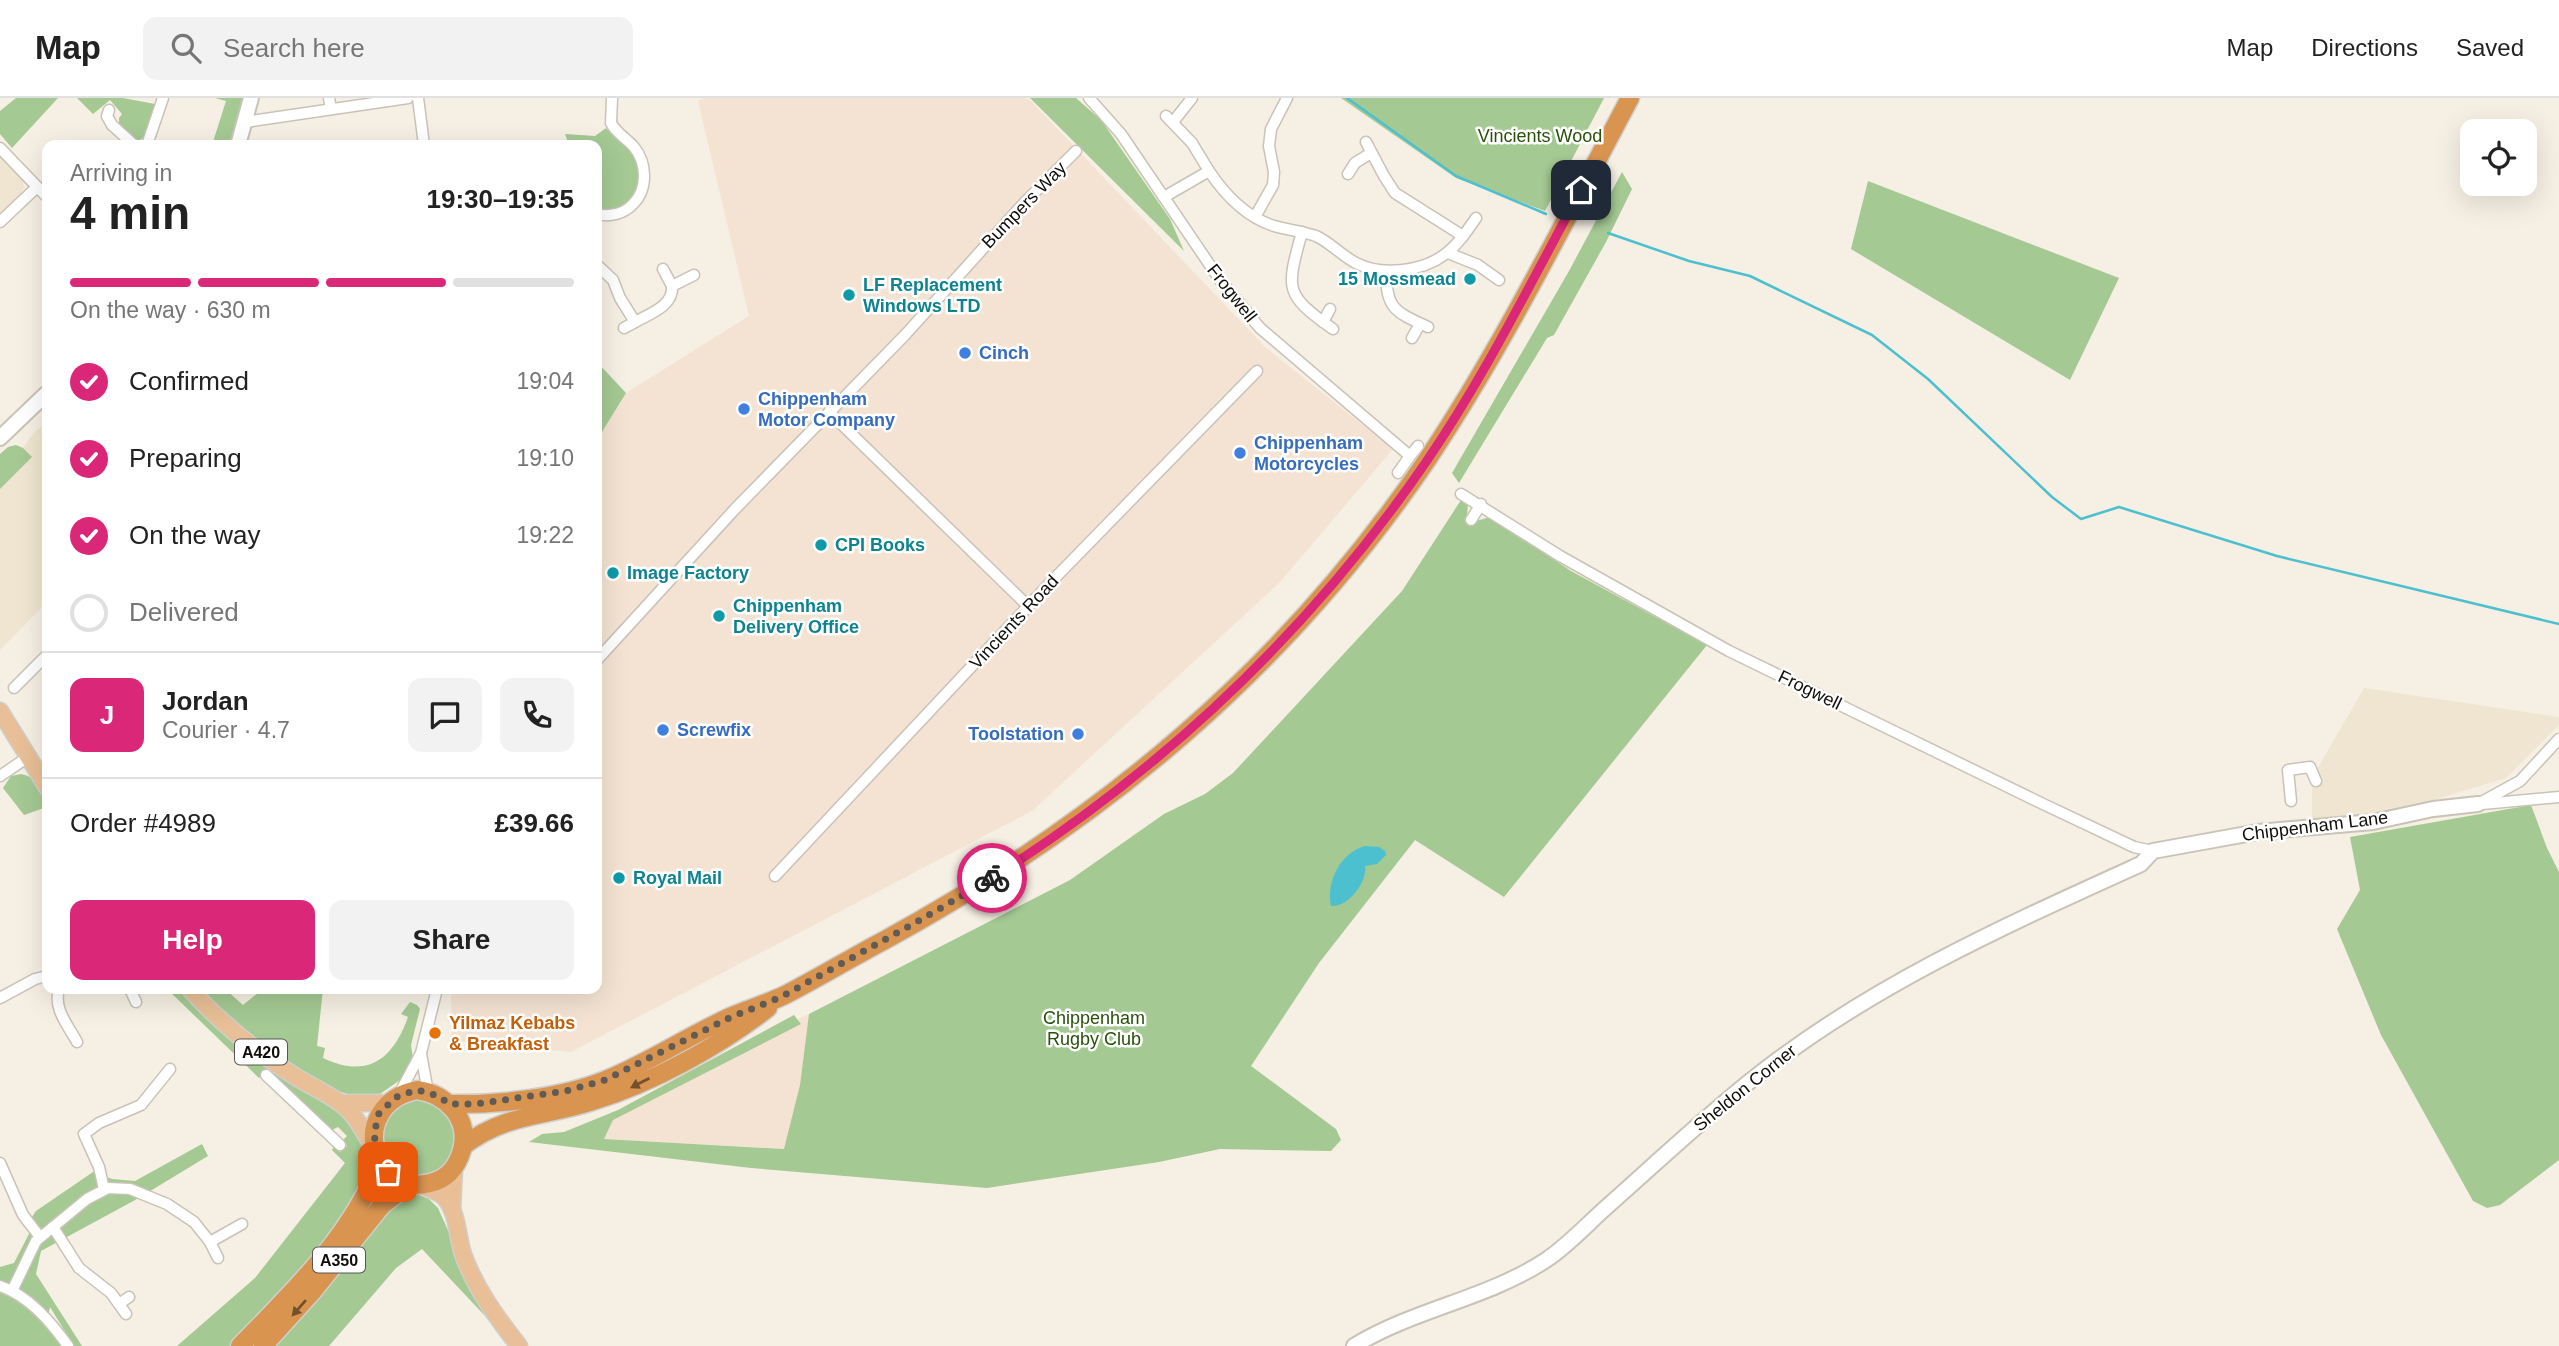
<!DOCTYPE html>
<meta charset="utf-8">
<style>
body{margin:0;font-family:Arial,sans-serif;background:#f2f2f2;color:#222;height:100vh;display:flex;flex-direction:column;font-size:26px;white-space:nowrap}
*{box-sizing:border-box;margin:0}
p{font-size:23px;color:#767676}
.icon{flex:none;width:38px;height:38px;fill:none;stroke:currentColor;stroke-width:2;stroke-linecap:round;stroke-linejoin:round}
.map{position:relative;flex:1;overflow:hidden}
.sheet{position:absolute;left:42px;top:42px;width:560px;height:854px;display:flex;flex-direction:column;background:#fff;border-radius:14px;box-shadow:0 7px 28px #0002}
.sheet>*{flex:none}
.controls{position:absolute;left:2460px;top:21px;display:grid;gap:14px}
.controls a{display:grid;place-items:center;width:77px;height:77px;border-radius:14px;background:#fff;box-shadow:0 7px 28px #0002;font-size:35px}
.pin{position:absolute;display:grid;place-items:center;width:60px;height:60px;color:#fff;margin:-30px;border-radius:14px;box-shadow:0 4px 10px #0006}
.courier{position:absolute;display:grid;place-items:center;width:70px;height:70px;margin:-35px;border:5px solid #db2777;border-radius:50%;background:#fff;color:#222;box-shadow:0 2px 9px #0007}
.head em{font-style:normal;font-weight:600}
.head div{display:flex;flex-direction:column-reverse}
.head{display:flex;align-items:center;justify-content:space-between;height:119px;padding:0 28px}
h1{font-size:46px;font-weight:600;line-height:52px}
.bar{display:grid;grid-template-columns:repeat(4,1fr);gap:10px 7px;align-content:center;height:84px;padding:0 28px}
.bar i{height:9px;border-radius:5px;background:#e0e0e0}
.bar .active{background:#db2777}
.bar p{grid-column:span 4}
.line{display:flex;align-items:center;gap:18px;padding:0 28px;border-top:2px solid #e0e0e0}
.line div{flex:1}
.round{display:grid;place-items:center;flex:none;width:74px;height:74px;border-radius:14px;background:#f2f2f2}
ol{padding:0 28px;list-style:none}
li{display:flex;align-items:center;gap:21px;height:77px}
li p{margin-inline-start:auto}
li .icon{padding:7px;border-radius:50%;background:#db2777;color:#fff;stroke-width:4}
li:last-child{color:#767676}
li i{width:38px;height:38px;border:4px solid #e0e0e0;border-radius:50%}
.cta{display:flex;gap:14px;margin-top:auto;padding:14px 28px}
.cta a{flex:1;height:80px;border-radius:14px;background:#db2777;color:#fff;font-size:28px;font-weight:600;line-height:80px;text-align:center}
.cta a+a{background:#f2f2f2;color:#222}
header{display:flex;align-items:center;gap:42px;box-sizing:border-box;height:98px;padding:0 35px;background:#fff;border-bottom:2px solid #e0e0e0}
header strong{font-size:33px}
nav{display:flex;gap:38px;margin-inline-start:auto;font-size:24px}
.search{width:490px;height:63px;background:#f2f2f2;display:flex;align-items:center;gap:18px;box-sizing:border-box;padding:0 24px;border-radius:14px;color:#767676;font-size:26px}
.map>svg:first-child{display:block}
</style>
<header>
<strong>Map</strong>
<div class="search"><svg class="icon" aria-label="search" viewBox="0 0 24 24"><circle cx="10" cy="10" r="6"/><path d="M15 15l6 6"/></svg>Search here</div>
<nav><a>Map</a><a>Directions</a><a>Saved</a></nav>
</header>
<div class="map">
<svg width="2559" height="1248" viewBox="0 0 2559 1248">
<rect width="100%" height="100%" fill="#f6efe3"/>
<g fill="#efe5d0">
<polygon points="0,58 21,79 24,89 21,96 0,118"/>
<polygon points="44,326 47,329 47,504 0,552 0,381 33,336"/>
<polygon points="2364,590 2559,619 2559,627 2506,680 2404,711 2312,722 2312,680"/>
</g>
<g fill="#f4e3d2">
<polygon points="704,0 1022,0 1030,2 1265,249 1393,351 1280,484 1032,713 571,954 452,943 451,891 597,891 597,342 626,295 749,218 698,3"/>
<polygon points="809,916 800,987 785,1051 604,1041 612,1022 801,926 798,921"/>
</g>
<g fill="#a4c993">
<polygon points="16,0 58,0 12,50 0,36 0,13"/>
<path d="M77 0H123L155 6C152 18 150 38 137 44L119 29V20L122 16 110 2 93 16Z"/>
<polygon points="215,0 244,0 231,47 212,47 226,3"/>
<polygon points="1030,0 1076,0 1101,22 1170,121 1184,153"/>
<polygon points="1341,0 1604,0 1545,113 1456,80"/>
<path d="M606 30C613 39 623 44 630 52 644 67 645 94 628 105 618 112 607 114 597 110V47H569L565 36 595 38Z"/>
<polygon points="1622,74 1632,91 1606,144 1554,237 1547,240 1459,385 1452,375 1569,173"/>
<polygon points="1868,83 2119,180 2070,282 1851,151"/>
<polygon points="597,264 626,295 597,342"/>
<polygon points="16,347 23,350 32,359 0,391 0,356 8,349"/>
<polygon points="1461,402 1468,405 1467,419 1476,423 1490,419 1571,473 1707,547 1504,799 1415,742 1319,865 1251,968 1336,1031 1341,1042 1331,1053 1220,1051 1159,1064 987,1090 751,1070 529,1044 542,1036 564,1034 618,1012 794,917 801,926 613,1022 604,1041 784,1051 800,987 809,916 1070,782 1164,716 1205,696 1233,675 1402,493"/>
<path d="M21 676C36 679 47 693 47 709L24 717 3 690 11 678Z"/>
<polygon points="2531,707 2547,750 2559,774 2559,1062 2500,1107 2487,1110 2473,1103 2381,937 2337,831 2360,792 2350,739"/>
<path d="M167 891H225L243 907 263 891H323L317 948 325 950 323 960C367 981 393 962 408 919L401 916 410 904 417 907 420 911 411 947 413 961 403 980 380 996 366 999H357L325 989 346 1016 369 1055 370 1065 368 1084 332 1139 232 1248H177L255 1180 345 1065 332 1052 334 1049 340 1054 347 1048 343 1042 347 1038 338 1029 330 1033 265 974 259 980Z"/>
<path d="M422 1000C427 1001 434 1003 438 1005 454 1015 459 1046 450 1062 447 1068 439 1073 434 1078L405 1079 387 1062 383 1032 386 1021 405 1002Z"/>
<polygon points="202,1046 208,1058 137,1101 41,1153 36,1176 82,1248 74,1248 50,1209 47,1224 63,1248 0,1248 0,1169 14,1165 29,1136 32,1119 36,1113 93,1074 112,1081 135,1083"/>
<polygon points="407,1097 419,1097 429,1101 438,1110 459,1157 504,1238 422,1151 396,1170 329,1248 272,1248 375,1122"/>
</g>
<path fill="#4dc0d0" d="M1365 748 1379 749 1385 753 1386 757 1377 766 1365 768C1368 784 1347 810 1331 808 1326 784 1340 755 1365 748Z"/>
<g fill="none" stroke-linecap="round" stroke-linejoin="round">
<g stroke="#4dc0d0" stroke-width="2.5">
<polyline points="1347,0 1456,78 1546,116"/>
<polyline points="1608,135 1689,163 1750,178 1872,237 1928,281 2052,399 2081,421 2119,409 2277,458 2559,526"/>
</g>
<defs>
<g id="street">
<polyline points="329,0 331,11"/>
<polyline points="418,0 424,47"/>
<polyline points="1089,0 1121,36 1220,182 1260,230 1410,358 1398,375"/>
<polyline points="109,12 107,18 112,27 134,47"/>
<polyline points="245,24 408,0"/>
<polyline points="1173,24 1192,0"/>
<polyline points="1366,44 1384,78 1395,95 1463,138"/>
<polyline points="147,47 163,0"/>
<polyline points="0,50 47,99"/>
<path d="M1209 73C1225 97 1246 119 1274 128 1288 132 1302 133 1316 138 1331 145 1342 158 1356 165 1381 178 1421 174 1444 157 1457 148 1467 133 1476 120"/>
<polyline points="1348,76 1355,65 1371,55"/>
<polyline points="1164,99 1209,73 1192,45 1166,18"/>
<path d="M597 116C610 119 624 116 633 106 648 91 647 65 634 49 626 40 616 35 611 25L612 0"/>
<polyline points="1255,119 1273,87 1274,74 1269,48 1271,31 1287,0"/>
<polyline points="0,124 37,89"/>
<path d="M1302 134C1286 192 1284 196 1333 231"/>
<polyline points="1448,155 1478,167 1499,182"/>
<path d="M597 167 613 182 620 200 635 224C649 216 674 208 672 188L694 177"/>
<polyline points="663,171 672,188"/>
<path d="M1386 173C1386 211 1395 214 1428 229"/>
<polyline points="1323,224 1330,211"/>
<polyline points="624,230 635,224"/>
<polyline points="1412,240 1420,226"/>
<polyline points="829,314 1028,508"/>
<polyline points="1410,358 1418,348"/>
<polyline points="1461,396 1560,458 1729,553 2041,705 2134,749 2153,753"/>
<polyline points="1471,422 1481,406"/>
<polyline points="597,562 735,411 905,237 1025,104 1076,53"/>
<polyline points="14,590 47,557"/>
<polyline points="0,678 28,659"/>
<polyline points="2291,703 2288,672 2310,669 2316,683"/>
<polyline points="2478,706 2520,683 2559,641"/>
<polyline points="2482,706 2559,699"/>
<polyline points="775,778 1049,486 1257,273"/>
<path d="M59 891C53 911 68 927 77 944"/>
<polyline points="130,891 136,904"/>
<polyline points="0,900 35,881 47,878"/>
<polyline points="421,956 428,994"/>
<polyline points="266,977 340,1047"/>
<polyline points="398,998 421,955 437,891"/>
<polyline points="0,1065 23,1117 40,1139"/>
<polyline points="104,1091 99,1069 84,1036 99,1025 141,1007 170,971"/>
<polyline points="53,1129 79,1170 111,1195 126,1216"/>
<polyline points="210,1144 218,1160"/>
<path d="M0 1188C29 1198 51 1224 68 1248"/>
<polyline points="12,1193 36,1143 87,1101 108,1090 130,1091 167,1106 194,1124 210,1144 242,1126"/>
<polyline points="119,1206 129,1199"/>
</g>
<g id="secondary">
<polyline points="238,47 251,0"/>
<polyline points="0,340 47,295"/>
<path d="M1354 1248C1414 1211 1487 1201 1546 1162 1569 1147 1589 1124 1610 1106 1656 1065 1701 1023 1749 984 1867 889 2004 828 2141 766L2153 753 2258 734 2373 724 2433 711 2478 706"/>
</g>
<g id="primary">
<polyline points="0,613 47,689"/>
<path d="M190 891C219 924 256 953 293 977 308 987 326 994 340 1005 356 1016 365 1036 375 1052"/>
<polyline points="341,1005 387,1005"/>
<path d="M421 1087C430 1091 438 1093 445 1100 458 1115 457 1138 463 1156 475 1190 497 1220 519 1248"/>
<polyline points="452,1112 454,1070"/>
</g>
<g id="highway">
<path d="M417 992C447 996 470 1021 462 1052 457 1069 448 1081 430 1085 370 1100 347 1006 417 992Z"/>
<path d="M449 1006C498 1007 563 1000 608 981 651 963 690 937 732 918 749 911 768 905 785 897 818 880 851 860 885 842 1104 722 1286 570 1427 362 1504 247 1565 122 1630 0"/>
<path d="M463 1048C506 1015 545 1019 593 1003 654 984 718 949 768 910"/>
<path d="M240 1248C291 1196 355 1134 379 1065"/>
<polyline points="263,1248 312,1194 382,1107 408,1087"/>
</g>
</defs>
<use href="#street" stroke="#c9c3b7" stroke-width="13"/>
<use href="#secondary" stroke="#c9c3b7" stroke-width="18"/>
<use href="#primary" stroke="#cfcfce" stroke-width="19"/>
<use href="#highway" stroke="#cfcfce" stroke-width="21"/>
<use href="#street" stroke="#fff" stroke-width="10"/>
<use href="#secondary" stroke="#fff" stroke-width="14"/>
<use href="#primary" stroke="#e8bf96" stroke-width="16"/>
<use href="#highway" stroke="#d99450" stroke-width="18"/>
</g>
<defs><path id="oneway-solid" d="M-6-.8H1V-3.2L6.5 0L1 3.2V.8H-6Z" transform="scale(1.75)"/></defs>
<g fill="#74502c">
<use href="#oneway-solid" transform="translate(640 985) rotate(153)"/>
<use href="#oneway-solid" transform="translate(299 1210) rotate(131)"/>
</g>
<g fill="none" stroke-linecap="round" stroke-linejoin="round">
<polyline stroke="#605c55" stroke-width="7" stroke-dasharray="0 12.6" points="388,1074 379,1065 374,1036 379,1015 398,998 417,992 439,998 449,1006 475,1006 566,993 605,982 729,920 781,899 922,821 992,780"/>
<path stroke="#db2777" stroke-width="9" d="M992 780C1164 671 1311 532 1426 364 1485 278 1531 184 1581 92"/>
</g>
<g fill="#0f9aa8" stroke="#fff" stroke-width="2.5">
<circle cx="1470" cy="181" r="7"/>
<circle cx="849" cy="197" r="7"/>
<circle cx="821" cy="447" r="7"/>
<circle cx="613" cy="475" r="7"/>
<circle cx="719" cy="518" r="7"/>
<circle cx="619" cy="780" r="7"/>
</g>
<g fill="#3f7fe0" stroke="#fff" stroke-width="2.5">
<circle cx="965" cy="255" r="7"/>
<circle cx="744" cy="311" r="7"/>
<circle cx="1240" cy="355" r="7"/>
<circle cx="663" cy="632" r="7"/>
<circle cx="1078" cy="636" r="7"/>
</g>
<circle fill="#e8710a" stroke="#fff" stroke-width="2.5" cx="435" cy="935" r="7"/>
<g text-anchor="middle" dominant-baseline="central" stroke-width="5" stroke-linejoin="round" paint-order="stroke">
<g fill="#fff" stroke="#575653" stroke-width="2">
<rect x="235" y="941.5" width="52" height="25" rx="5"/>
<rect x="313" y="1149.5" width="52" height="25" rx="5"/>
</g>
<g font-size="16" font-weight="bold" fill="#0f0d09">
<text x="261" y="954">A420</text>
<text x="339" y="1162">A350</text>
</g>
<g font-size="18" fill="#275009" stroke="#fff">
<text x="1540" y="38">Vincients Wood</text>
<text x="1094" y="920">Chippenham<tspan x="1094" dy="21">Rugby Club</tspan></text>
</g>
<g font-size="18" fill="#0f0d09" stroke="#fff">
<text transform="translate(1024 107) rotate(-46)">Bumpers Way</text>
<text transform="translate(1232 195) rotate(52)">Frogwell</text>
<text transform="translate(1014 524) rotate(-47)">Vincients Road</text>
<text transform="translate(1810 592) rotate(26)">Frogwell</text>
<text transform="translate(2315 728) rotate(-7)">Chippenham Lane</text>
<text transform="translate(1745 990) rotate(-39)">Sheldon Corner</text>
</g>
<g font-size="18" font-weight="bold" fill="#0d838f" stroke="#fff" text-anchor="start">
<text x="1456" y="181" text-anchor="end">15 Mossmead</text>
<text x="863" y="187">LF Replacement<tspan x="863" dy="21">Windows LTD</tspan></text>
<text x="835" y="447">CPI Books</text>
<text x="627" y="475">Image Factory</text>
<text x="733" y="508">Chippenham<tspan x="733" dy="21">Delivery Office</tspan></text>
<text x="633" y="780">Royal Mail</text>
</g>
<g font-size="18" font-weight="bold" fill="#366cbe" stroke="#fff" text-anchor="start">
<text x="979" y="255">Cinch</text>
<text x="758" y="301">Chippenham<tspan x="758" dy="21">Motor Company</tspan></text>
<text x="1254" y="345">Chippenham<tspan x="1254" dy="21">Motorcycles</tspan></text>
<text x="677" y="632">Screwfix</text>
<text x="1064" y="636" text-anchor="end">Toolstation</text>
</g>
<g font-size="18" font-weight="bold" fill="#c56008" stroke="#fff" text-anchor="start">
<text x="449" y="925">Yilmaz Kebabs<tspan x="449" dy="21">&amp; Breakfast</tspan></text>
</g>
</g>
</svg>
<div class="controls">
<a><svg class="icon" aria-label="locate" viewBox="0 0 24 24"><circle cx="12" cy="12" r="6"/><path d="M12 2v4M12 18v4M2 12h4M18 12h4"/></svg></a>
</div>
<div class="pin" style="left:388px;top:1074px;background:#ea580c"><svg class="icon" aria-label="bag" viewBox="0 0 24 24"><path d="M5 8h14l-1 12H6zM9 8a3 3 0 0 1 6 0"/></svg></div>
<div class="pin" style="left:1581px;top:92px;background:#1f2937"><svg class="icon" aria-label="home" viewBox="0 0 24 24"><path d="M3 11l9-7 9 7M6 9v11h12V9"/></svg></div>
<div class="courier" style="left:992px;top:780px"><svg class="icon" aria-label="bike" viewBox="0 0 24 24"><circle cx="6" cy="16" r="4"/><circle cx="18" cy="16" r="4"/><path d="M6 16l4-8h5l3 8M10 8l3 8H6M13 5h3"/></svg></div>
<section class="sheet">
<div class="head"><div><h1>4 min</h1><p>Arriving in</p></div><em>19:30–19:35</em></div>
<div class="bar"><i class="active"></i><i class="active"></i><i class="active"></i><i></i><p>On the way · 630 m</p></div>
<ol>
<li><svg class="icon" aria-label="check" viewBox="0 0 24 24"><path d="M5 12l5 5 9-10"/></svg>Confirmed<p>19:04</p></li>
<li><svg class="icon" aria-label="check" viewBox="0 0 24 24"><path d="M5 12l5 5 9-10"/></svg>Preparing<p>19:10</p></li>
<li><svg class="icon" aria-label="check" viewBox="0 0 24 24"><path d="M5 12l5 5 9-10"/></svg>On the way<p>19:22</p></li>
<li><i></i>Delivered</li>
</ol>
<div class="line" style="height:126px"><b class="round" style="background:#db2777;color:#fff">J</b><div><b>Jordan</b><p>Courier · 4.7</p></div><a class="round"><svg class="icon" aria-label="chat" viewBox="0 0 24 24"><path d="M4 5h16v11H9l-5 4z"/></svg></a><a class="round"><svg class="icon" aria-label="phone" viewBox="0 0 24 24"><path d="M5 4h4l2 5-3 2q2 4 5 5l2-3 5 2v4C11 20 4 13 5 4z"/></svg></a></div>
<div class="line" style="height:91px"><div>Order #4989</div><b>£39.66</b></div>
<div class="cta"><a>Help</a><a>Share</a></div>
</section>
</div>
